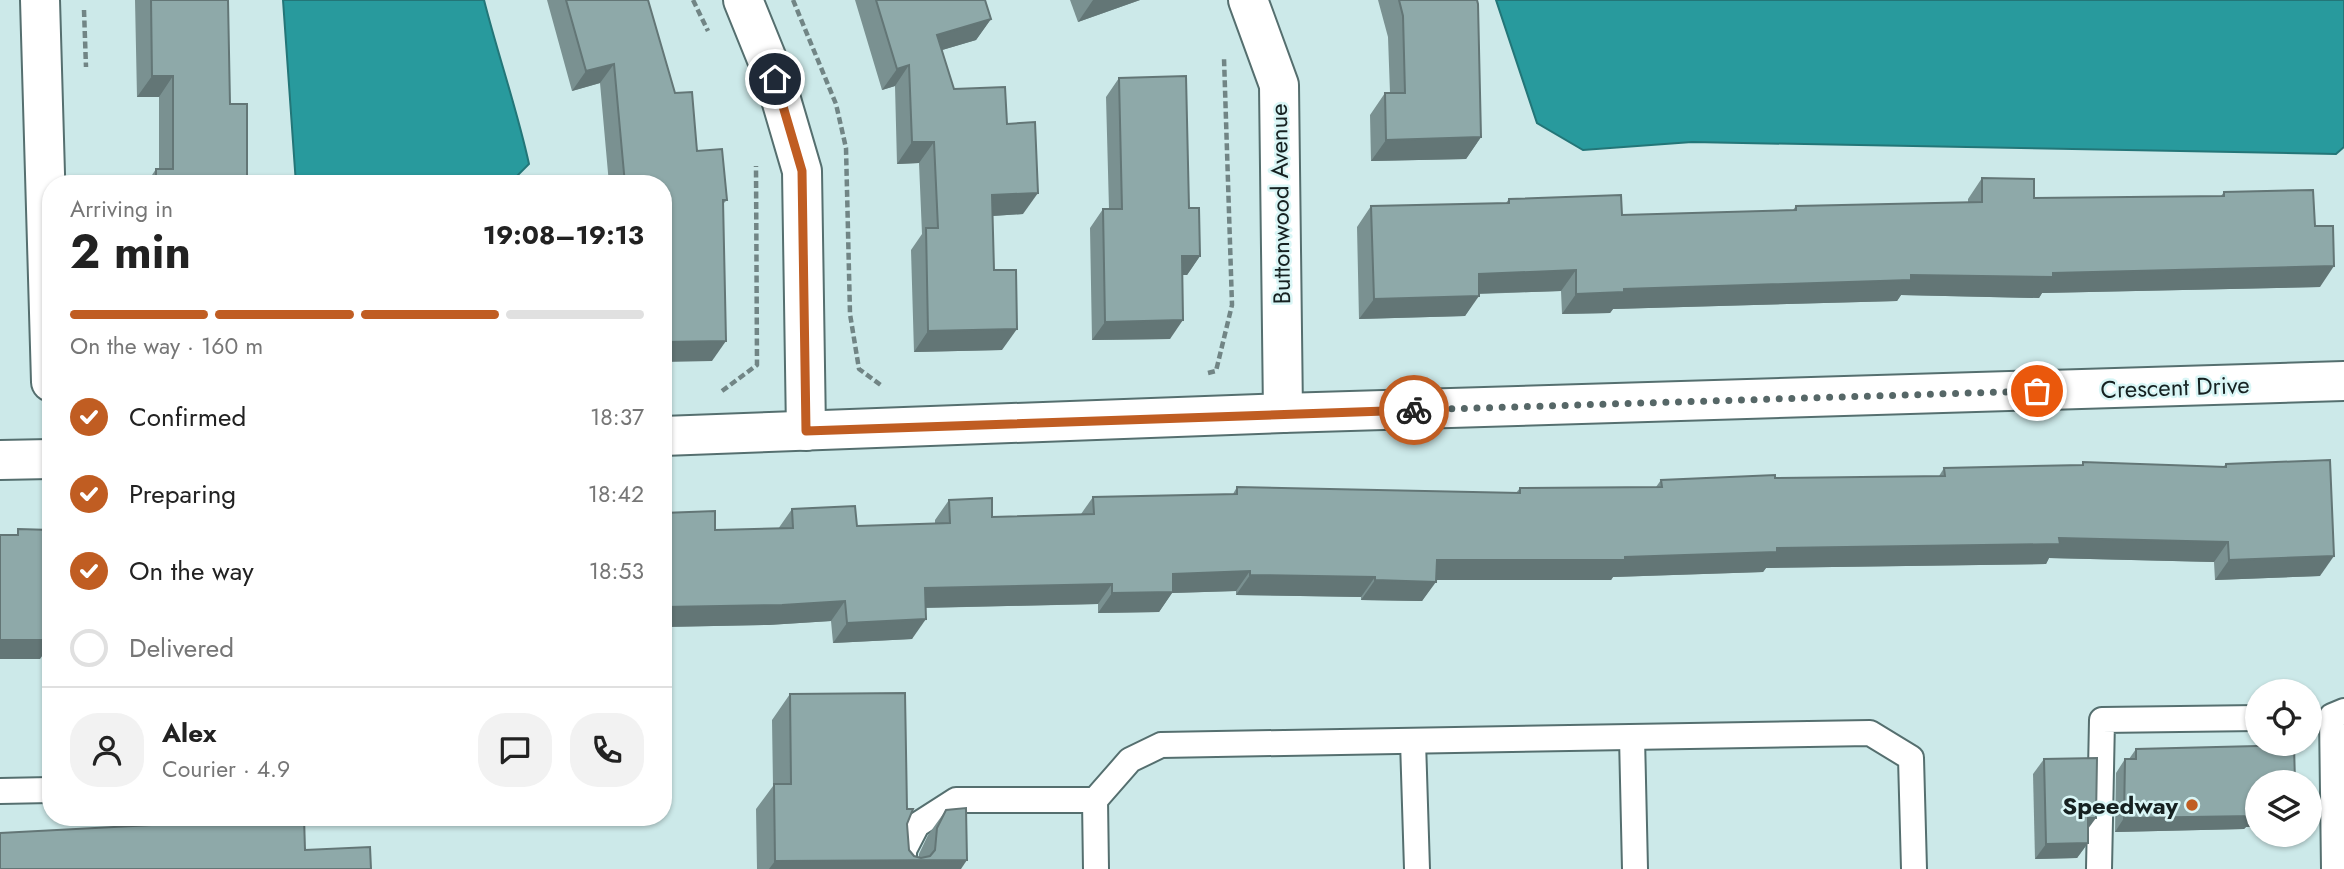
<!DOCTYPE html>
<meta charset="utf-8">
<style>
body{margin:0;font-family:Jost,sans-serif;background:#f2f2f2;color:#222;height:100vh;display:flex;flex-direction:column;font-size:26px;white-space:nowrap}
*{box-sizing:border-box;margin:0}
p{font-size:23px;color:#767676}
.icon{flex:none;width:38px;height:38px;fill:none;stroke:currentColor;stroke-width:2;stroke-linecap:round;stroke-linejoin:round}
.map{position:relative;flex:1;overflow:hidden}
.sheet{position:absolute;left:42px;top:175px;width:630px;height:651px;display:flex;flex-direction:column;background:#fff;border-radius:28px;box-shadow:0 2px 5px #0004}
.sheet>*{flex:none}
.buttons{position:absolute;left:2245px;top:679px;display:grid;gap:14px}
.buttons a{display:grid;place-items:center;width:77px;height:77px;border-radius:50%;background:#fff;box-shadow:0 2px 5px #0004;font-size:35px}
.pin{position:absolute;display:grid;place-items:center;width:60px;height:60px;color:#fff;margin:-30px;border:4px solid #fff;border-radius:50%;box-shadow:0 2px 7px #0007}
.courier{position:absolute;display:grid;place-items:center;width:70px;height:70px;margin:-35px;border:5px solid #c05d22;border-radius:50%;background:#fff;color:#222;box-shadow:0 2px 9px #0007}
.headline em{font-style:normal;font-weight:700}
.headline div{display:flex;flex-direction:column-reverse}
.headline{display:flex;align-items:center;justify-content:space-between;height:119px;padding:0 28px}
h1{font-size:46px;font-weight:700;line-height:52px}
.bar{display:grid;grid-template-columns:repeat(4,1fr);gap:10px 7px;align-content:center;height:84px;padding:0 28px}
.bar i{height:9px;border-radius:5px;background:#e0e0e0}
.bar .active{background:#c05d22}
.bar p{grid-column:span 4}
.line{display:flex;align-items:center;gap:18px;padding:0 28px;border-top:2px solid #e0e0e0}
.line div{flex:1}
.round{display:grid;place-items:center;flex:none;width:74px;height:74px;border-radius:28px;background:#f2f2f2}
ol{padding:0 28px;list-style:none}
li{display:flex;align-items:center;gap:21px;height:77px}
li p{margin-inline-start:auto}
li .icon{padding:7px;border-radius:50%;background:#c05d22;color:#fff;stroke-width:4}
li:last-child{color:#767676}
li i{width:38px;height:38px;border:4px solid #e0e0e0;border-radius:50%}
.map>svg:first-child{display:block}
</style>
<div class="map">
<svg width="2344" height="869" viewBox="0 0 2344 869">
<rect width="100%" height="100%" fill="#cce9e9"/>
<g fill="#289a9d" stroke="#237678" stroke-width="2">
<path d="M283 0H484C498 55 517 109 529 164L509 184H296Z"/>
<polygon points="1496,0 2344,0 2344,147 2336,154 1692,142 1583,150 1537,123"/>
</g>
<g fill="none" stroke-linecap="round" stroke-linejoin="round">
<defs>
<g id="service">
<polyline points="1632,737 1635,869"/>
<polyline points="1413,741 1417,869"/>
<polyline points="0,791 51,790"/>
<polyline points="1095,800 1130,760 1161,745 1870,733 1911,758 1914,869"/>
<polyline points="904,869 904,850 917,825 956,800 1095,800 1096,869"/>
<polyline points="2099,869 2102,720 2258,718"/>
<polyline points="2334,869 2332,716 2344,711"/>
</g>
<g id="minor">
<polyline points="40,0 51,382"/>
<polyline points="743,0 775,79 802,171 806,431"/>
<polyline points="1248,0 1279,85 1283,413"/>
<polyline points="663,436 1283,413 2344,381"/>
<polyline points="0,460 51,459"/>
</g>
</defs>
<use href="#service" stroke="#556f6f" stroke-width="28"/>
<use href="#minor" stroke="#556f6f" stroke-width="42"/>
<g stroke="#718585" stroke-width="4.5" stroke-dasharray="7 3.5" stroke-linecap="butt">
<polyline points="693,0 708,31"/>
<polyline points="793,0 836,104 846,148 850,314 859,369 882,386"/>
<polyline points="84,10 86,67"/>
<polyline points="1208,373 1216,371 1232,305 1224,58"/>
<polyline points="722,391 757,365 756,166"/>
</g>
<use href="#service" stroke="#fff" stroke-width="24"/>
<use href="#minor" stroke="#fff" stroke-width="38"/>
</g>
<g fill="#7a9191">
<polygon points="135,0 228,0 230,104 247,184 146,184 156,169 159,169 159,97 137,97"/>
<polygon points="547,0 648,0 675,93 697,151 727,200 723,204 712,361 663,184 609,184 600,83 572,91"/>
<polygon points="855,0 985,0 991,19 976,40 942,50 954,89 1007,124 1023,214 992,216 994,270 1002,350 914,352 911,250 922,234 919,163 897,164 895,86 882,90"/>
<polygon points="1070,0 1140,0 1078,22"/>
<polygon points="1378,0 1477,0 1481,137 1466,159 1371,161 1370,115 1385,93 1390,93 1388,37"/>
<polygon points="1119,78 1189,208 1200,256 1187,275 1183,275 1170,339 1092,340 1090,228 1103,209 1109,209 1106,97"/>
<polygon points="1982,178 2034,198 2221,196 2224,192 2315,226 2320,287 2042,293 2039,298 1901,295 1897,301 1613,309 1610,313 1562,314 1561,291 1479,294 1465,316 1359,319 1357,227 1371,206 1506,203 1509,199 1622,215 1793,210 1796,206 1968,202 1968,199"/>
<polygon points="2083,462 2223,467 2226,464 2320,576 2215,580 2214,562 2049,558 2046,564 1766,568 1763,572 1613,577 1611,580 1436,580 1422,601 1361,600 1361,597 1236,595 1236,591 1172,593 1159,612 1098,613 1098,604 926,608 912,639 833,643 831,621 768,625 663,627 663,513 715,530 778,529 792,509 857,526 935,523 935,520 949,500 992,517 1081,514 1093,497 1233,494 1237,487 1516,493 1520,488 1656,487 1661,480 1939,476 1944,468 2082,465"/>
<polygon points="790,694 907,824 909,850 914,856 919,857 919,854 928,835 946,810 961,869 757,869 756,809 773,786 772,720"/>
<polygon points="2136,749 2258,782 2258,827 2246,827 2244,829 2115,832 2116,773 2125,759 2129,759"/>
<polygon points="2044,759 2088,829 2088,843 2077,858 2035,859 2033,774"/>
</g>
<g fill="#637676">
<polygon points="1093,0 1140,0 1078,22"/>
<polygon points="991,19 976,40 922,56 937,35"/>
<polygon points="614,64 600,83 572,91 586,71"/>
<polygon points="909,65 895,86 882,90 897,69"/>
<polygon points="152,76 173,76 159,97 137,97"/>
<polygon points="1481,137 1466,159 1371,161 1386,140"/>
<polygon points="912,142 934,142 919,163 897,164"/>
<polygon points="1038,193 1023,214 977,217 992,195"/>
<polygon points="1182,256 1200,256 1187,275 1169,275"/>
<polygon points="2334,266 2320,287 2042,293 2039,298 1901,295 1897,301 1613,309 1610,313 1562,314 1576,294 1624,289 1911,275 2053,273"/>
<polygon points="1576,270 1561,291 1464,294 1479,274"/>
<polygon points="1479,296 1465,316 1359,319 1374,299"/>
<polygon points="1183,320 1170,339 1092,340 1105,322"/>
<polygon points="1017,329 1002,350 914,352 928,331"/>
<polygon points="726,341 712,361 663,362 663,342"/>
<polygon points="2059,538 2228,542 2214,562 2049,558 2046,564 1766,568 1763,572 1613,577 1611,580 1423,580 1437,560 1625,557 1777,548"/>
<polygon points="2334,556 2320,576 2215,580 2229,560"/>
<polygon points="1250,571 1236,591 1172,593 1159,612 1098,613 1112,593 1173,574"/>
<polygon points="1250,575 1375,577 1361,597 1236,595"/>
<polygon points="1375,580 1436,582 1422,601 1361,600"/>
<polygon points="1112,584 1098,604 911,608 925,588"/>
<polygon points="845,601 831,621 768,625 663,627 663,607"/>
<polygon points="926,619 912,639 833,643 847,623"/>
<polygon points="0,640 51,640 51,644 40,659 0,659"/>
<polygon points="2258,813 2258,827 2246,827 2244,829 2115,832 2124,818"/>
<polygon points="2088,818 2096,818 2085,833"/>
<polygon points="2088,843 2077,858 2035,859 2046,844"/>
<polygon points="967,860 961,869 769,869 775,861"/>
</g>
<g fill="#8ea9a9" stroke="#637676" stroke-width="2">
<polygon points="151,0 228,0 230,104 247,104 247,184 156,184 156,169 173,169 173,76 152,76"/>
<polygon points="566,0 648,0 675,93 692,92 697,151 722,149 727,200 723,200 726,341 663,342 663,184 625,184 614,64 586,71"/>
<polygon points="876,0 985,0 991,19 937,35 954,89 1005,87 1007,124 1035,122 1038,193 992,195 994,270 1016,270 1017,329 928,331 926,228 938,228 934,142 912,142 909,65 897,69"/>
<polygon points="1399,0 1477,0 1478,4 1481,137 1386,140 1385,93 1405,93 1403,16"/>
<polygon points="1186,76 1189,208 1199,208 1200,256 1182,256 1183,320 1105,322 1103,209 1122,209 1119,78"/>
<polygon points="1982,178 2034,179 2034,198 2224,196 2224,192 2313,190 2315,226 2333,226 2334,266 2053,273 2053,277 1911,275 1911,280 1624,289 1624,292 1576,294 1576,270 1479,274 1479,296 1374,299 1371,206 1509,203 1509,199 1621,195 1622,215 1796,210 1796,206 1982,202"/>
<polygon points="2330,460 2334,556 2229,560 2228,542 2059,538 2060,544 1777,548 1777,552 1625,557 1625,560 1437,560 1436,582 1375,580 1375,577 1250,575 1250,571 1173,574 1173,592 1112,593 1112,584 925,588 926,619 847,623 845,601 782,605 663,607 663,513 715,511 715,530 793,528 792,509 855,506 857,526 950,523 949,500 992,498 992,517 1094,514 1093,497 1237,494 1237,487 1520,493 1520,488 1662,487 1661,480 1775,475 1775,478 1945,476 1944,468 2083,465 2083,462 2226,467 2226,464"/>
<polygon points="18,529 51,530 51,640 0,640 0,535 18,535"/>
<polygon points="905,693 907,809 913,809 907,824 909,850 914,856 921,858 930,856 935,850 937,828 946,810 966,808 967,860 775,861 774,784 791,784 790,694"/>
<polygon points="2294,745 2295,782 2258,782 2258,813 2253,814 2254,816 2124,818 2125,759 2136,759 2136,749"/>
<polygon points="2097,758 2096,818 2088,818 2088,843 2046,844 2044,759"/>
<polygon points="304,817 305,850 370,847 371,869 0,869 0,833"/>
</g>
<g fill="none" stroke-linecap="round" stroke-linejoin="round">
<polyline stroke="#566767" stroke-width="7" stroke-dasharray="0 12.6" points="1414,410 2037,391"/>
<polyline stroke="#c05d22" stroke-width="9" points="775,79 802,171 806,431 1414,410"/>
</g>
<circle fill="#c05d22" stroke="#d9f6f6" stroke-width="2.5" cx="2192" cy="805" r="7"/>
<g text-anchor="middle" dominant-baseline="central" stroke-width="5" stroke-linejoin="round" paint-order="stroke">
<g font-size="24" fill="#162121" stroke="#d9f6f6">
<text transform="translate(1280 204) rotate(-91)">Buttonwood Avenue</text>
<text transform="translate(2175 387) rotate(-2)">Crescent Drive</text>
</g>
<g font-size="24" font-weight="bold" fill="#162121" stroke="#d9f6f6" text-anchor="end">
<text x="2178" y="805">Speedway</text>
</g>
</g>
</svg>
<div class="buttons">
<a><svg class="icon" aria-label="locate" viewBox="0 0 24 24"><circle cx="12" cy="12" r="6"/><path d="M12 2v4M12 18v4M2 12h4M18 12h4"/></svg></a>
<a><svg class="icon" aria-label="layers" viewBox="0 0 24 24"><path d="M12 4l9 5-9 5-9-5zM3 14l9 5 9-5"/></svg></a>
</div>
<div class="pin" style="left:2037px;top:391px;background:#ea580c"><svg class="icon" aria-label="bag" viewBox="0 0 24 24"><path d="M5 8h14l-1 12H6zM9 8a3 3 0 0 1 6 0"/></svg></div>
<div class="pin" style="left:775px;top:79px;background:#1f2937"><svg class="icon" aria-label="home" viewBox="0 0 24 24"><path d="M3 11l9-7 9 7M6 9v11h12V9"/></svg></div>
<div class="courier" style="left:1414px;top:410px"><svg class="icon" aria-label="bike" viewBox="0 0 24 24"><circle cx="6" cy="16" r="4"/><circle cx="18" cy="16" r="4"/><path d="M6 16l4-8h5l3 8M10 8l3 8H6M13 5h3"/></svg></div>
<section class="sheet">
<div class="headline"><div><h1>2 min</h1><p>Arriving in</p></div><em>19:08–19:13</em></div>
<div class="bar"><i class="active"></i><i class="active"></i><i class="active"></i><i></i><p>On the way · 160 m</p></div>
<ol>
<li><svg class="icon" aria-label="check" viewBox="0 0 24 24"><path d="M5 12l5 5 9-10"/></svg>Confirmed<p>18:37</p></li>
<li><svg class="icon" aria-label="check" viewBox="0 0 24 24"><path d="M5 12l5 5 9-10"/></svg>Preparing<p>18:42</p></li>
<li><svg class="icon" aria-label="check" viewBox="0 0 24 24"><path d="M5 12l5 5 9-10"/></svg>On the way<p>18:53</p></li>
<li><i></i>Delivered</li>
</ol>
<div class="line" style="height:126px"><a class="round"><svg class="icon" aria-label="person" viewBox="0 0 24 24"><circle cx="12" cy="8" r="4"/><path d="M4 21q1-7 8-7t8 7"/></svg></a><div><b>Alex</b><p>Courier · 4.9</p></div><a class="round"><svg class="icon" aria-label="chat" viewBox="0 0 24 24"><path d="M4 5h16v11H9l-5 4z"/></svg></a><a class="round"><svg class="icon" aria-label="phone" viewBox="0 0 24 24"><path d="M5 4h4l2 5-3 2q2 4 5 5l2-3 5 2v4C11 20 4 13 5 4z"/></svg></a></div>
</section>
</div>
